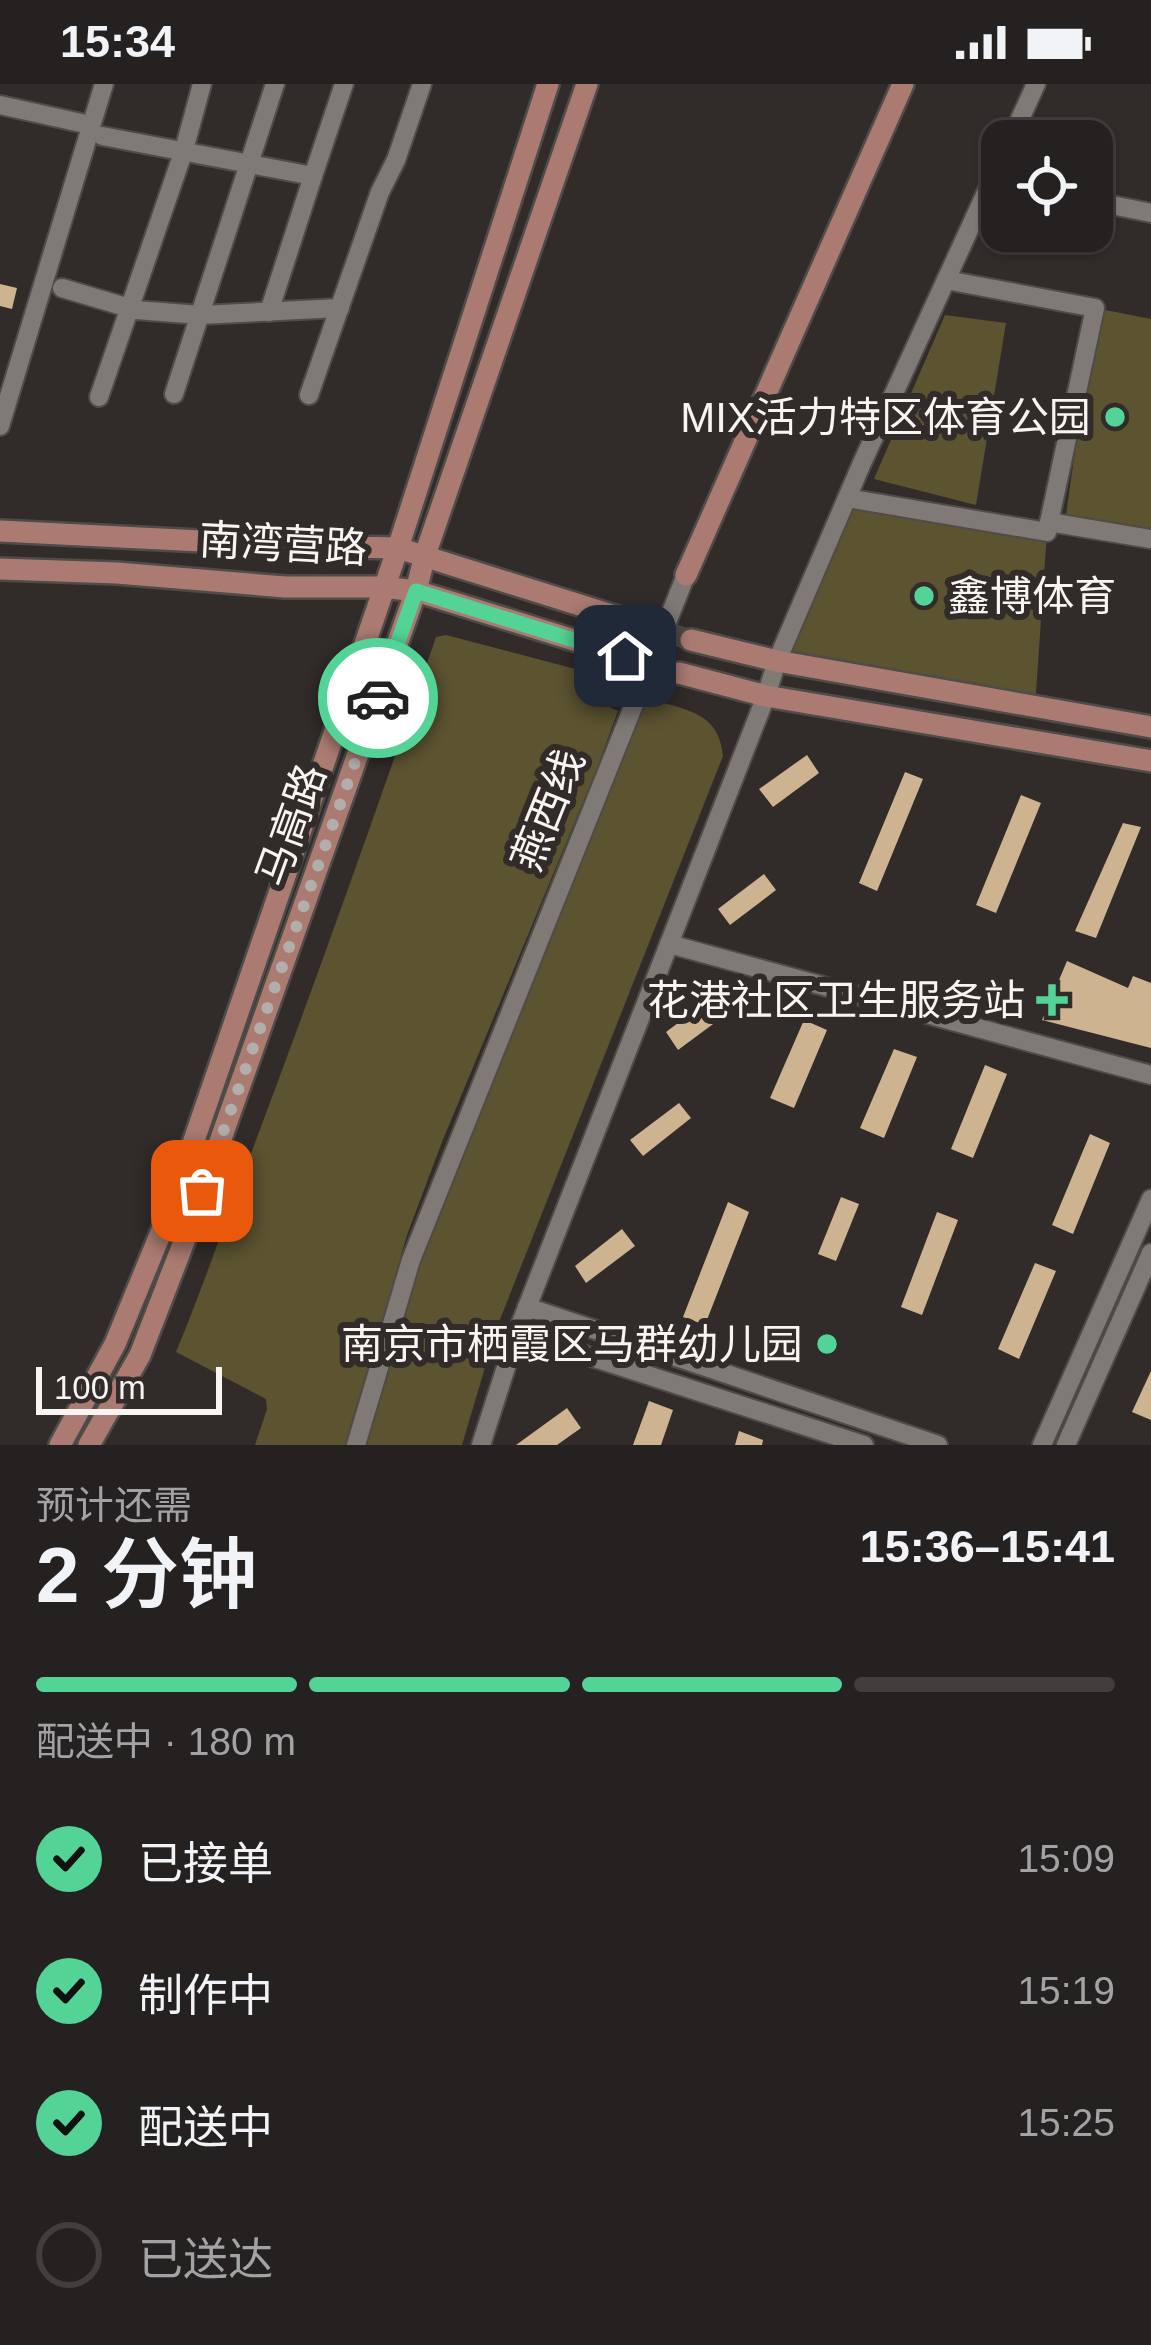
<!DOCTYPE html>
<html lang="zh">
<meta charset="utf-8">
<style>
body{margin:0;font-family:Arial,"Noto Sans SC",sans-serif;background:#2d2929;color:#f1f3f6;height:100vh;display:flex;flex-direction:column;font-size:45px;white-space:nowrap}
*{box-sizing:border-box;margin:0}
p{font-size:39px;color:#a3a3a5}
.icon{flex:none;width:66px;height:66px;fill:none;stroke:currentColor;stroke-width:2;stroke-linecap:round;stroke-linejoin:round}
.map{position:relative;height:1361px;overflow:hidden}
.sheet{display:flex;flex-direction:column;background:#252120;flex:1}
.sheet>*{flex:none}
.buttons{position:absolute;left:981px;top:36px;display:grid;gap:24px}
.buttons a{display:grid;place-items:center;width:132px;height:132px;border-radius:24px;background:#252120;box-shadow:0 3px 9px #0004,0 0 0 3px #423e3e;font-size:60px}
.scale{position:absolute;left:36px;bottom:30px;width:186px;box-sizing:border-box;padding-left:12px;border:6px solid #f7f4f2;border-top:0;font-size:33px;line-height:42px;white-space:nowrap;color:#f7f4f2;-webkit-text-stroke:9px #312c2a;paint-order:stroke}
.pin{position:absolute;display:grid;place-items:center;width:102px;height:102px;color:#fff;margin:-51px;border-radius:24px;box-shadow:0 6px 18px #0006}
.courier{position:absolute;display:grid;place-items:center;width:120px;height:120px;margin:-60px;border:9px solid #54d396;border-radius:50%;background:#fff;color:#222;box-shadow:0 3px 15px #0007}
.overview em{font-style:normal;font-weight:600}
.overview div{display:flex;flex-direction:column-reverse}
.overview{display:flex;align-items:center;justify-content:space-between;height:204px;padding:0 36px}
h1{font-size:78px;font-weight:600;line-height:90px}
.bar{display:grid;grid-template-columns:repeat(4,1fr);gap:18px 12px;align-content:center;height:144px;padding:0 36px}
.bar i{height:15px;border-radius:9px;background:#423e3e}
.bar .on{background:#54d396}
.bar p{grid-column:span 4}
ol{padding:0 36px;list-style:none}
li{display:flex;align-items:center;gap:36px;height:132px}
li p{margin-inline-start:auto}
li .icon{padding:12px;border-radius:50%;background:#54d396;color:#111;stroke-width:4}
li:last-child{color:#a3a3a5}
li i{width:66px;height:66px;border:6px solid #423e3e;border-radius:50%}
.status{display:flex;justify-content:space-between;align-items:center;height:84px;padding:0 60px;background:#252120;direction:ltr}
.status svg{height:33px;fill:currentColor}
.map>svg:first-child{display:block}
</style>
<div class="status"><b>15:34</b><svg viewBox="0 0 49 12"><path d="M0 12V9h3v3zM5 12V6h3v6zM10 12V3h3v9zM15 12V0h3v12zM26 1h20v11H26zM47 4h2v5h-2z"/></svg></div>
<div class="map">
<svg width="1151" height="1361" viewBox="0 0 1151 1361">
<rect width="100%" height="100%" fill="#312c2a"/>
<g fill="#5c5331">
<polygon points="1095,224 1151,235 1151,448 1066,431"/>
<polygon points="945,231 1006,239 976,421 874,395"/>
<polygon points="847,414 1047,448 1035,623 777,577"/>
<path d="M446 551 617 596 609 623 618 627 596 687 442 1058 407 1151 346 1361H255L267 1325 266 1315 176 1268C202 1206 223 1143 247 1080 313 905 376 729 436 553Z"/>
<path d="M644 613C681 626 719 625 723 672L497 1243 462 1361H366L413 1193Z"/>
</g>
<g fill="#ceb390">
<polygon points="0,200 17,204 12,225 0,222"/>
<polygon points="807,671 819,689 773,723 759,705"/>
<polygon points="905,688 923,695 877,807 859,799"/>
<polygon points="1021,711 1041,719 996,829 976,821"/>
<polygon points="1123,739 1141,743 1096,854 1075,847"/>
<polygon points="764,790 776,806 730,841 718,825"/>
<polygon points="1067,877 1128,904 1133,892 1151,899 1151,964 1042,936"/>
<polygon points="714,912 728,929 678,966 666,948"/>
<polygon points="804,936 827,946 794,1024 770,1014"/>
<polygon points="894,965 917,973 884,1054 860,1044"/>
<polygon points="985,981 1007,990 973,1074 951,1065"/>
<polygon points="679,1019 691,1034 643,1072 630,1056"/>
<polygon points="1090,1050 1110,1059 1073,1150 1052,1141"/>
<polygon points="841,1113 859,1120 836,1177 818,1170"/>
<polygon points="728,1118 749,1128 705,1241 683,1233"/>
<polygon points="937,1128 958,1136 922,1231 901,1223"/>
<polygon points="622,1145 635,1162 586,1199 575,1182"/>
<polygon points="1035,1179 1056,1187 1019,1275 998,1265"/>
<polygon points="1151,1287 1151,1336 1132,1328"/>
<polygon points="649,1317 673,1326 661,1361 633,1361"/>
<polygon points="567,1324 581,1344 557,1361 516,1361"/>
<polygon points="739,1347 763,1356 762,1361 735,1361"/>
</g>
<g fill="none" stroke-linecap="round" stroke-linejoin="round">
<g stroke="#4f4a48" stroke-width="21" stroke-dasharray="21 10" stroke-linecap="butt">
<polyline points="637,539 691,556"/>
<polyline points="625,572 679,589"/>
</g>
<defs>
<g id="minor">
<polyline points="0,21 90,41"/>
<polyline points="102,52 313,92 269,228"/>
<polyline points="1010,57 1036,0"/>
<polyline points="313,92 344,0"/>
<polyline points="1092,117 1151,129"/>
<polyline points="62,204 136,226 200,231 340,224"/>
<polyline points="174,310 275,0"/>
<polyline points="309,311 380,108 396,76 422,0"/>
<polyline points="99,313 184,66 202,0"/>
<polyline points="0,342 104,0"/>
<polyline points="847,414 1047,448 1095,224 946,196"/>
<polyline points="1049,438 1151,455"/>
<polyline points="669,860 1151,991"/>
<polyline points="527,1223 938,1361"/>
<polyline points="517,1249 864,1361"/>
<polyline points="356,1361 411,1176 686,491"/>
<polyline points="481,1361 517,1249 766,612 777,577 862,379 1002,74"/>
<polyline points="1042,1361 1151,1115"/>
<polyline points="1066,1361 1151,1169"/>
</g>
<g id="major">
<polyline points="0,447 300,462 398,464 637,539"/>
<polyline points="0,485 117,489 285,503 383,503 416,507 625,572"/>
<polyline points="686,491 903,0"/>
<polyline points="691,556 777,577 1151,643"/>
<polyline points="679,589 766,612 1151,677"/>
<polyline points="60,1361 115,1260 169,1129 398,464 548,0"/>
<polyline points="89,1361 140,1271 187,1150 416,507 425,471 587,0"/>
</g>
</defs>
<use href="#minor" stroke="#4e4b48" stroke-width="22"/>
<use href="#major" stroke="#4e4b48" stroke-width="26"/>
<use href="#minor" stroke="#807a77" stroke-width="18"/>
<use href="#major" stroke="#ab7b72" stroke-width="21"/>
</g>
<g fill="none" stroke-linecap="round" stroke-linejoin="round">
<polyline stroke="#b2aeac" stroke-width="12" stroke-dasharray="0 21.6" points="202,1107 378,614"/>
<polyline stroke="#54d396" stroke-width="15" points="378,614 416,507 625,572"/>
</g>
<g fill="#54d396" stroke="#312c2a" stroke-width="4.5">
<circle cx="1115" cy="333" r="12"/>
<circle cx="924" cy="512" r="12"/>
<path d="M1046 898h12v12h12v12h-12v12h-12v-12h-12v-12h12z"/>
<circle cx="827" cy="1260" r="12"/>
</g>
<g text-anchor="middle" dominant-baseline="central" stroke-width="12" stroke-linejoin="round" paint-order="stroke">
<g font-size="42" fill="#f7f4f2" stroke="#312c2a" text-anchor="end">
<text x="1091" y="333">MIX活力特区体育公园</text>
<text x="948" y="512" text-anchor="start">鑫博体育</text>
<text x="1025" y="916">花港社区卫生服务站</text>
<text x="803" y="1260">南京市栖霞区马群幼儿园</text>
</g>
<g font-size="42" fill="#f7f4f2" stroke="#312c2a">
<text transform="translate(283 460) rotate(3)">南湾营路</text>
<text transform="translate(548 726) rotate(-68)">燕西线</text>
<text transform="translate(291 741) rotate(-70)">马高路</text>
</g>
</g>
</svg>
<div class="buttons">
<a><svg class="icon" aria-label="locate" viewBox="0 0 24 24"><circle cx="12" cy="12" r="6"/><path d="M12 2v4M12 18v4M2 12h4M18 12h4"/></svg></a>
</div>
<div class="scale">100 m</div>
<div class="pin" style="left:202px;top:1107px;background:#ea580c"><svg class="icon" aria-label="bag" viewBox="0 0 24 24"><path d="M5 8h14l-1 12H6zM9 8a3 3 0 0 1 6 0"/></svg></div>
<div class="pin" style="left:625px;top:572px;background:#1f2937"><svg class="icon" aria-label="home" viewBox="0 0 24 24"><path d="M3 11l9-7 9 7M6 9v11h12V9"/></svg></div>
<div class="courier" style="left:378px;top:614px"><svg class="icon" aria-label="car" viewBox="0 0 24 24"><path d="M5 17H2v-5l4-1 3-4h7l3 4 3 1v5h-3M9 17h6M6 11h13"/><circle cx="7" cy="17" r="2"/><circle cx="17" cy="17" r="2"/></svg></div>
</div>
<section class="sheet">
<div class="overview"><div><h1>2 分钟</h1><p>预计还需</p></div><em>15:36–15:41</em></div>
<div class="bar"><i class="on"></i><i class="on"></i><i class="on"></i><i></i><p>配送中 · 180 m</p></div>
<ol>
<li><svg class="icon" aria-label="check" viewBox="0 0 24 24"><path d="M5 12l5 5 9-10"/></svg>已接单<p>15:09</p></li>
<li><svg class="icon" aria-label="check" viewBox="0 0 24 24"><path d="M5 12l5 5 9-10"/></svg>制作中<p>15:19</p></li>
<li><svg class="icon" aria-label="check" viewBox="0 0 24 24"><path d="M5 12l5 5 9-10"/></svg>配送中<p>15:25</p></li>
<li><i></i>已送达</li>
</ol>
</section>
